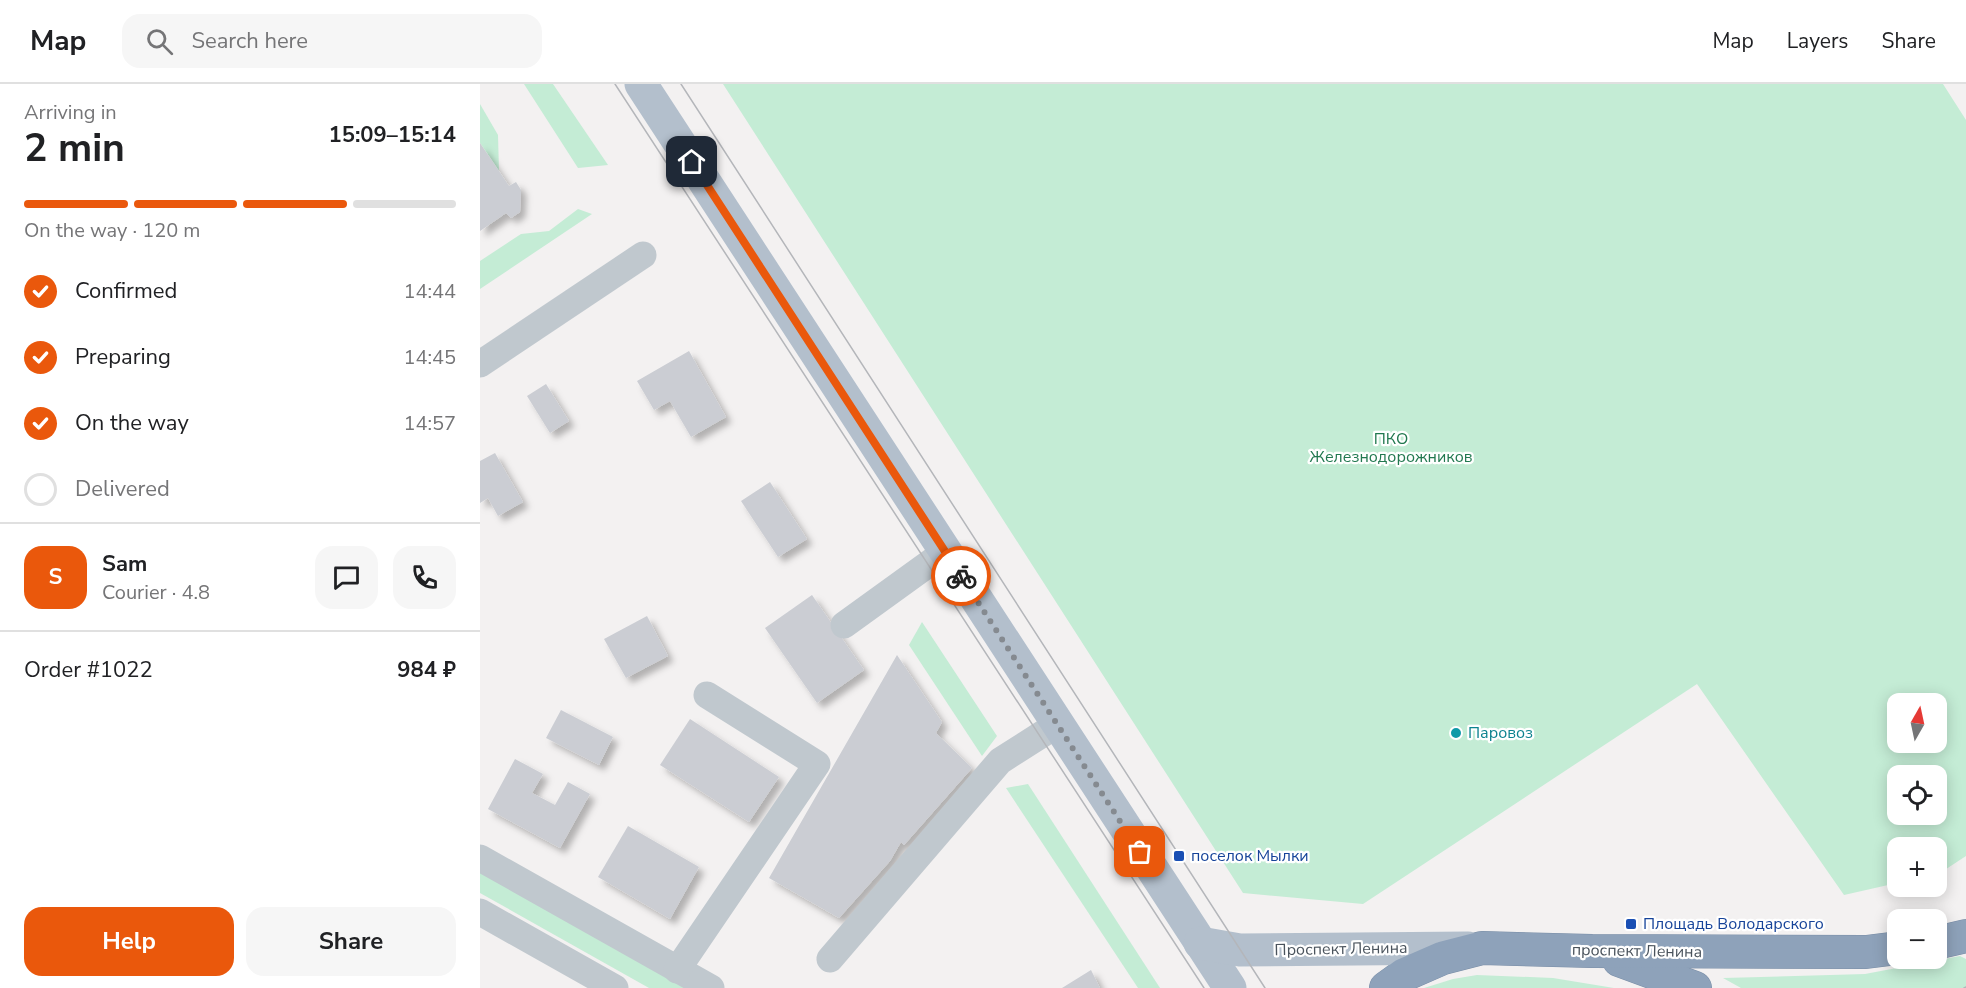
<!DOCTYPE html>
<meta charset="utf-8">
<style>
body{margin:0;font-family:"Nunito Sans",sans-serif;background:#f6f6f6;color:#202124;height:100vh;display:flex;flex-direction:column;font-size:22px;white-space:nowrap}
*{box-sizing:border-box;margin:0}
p{font-size:20px;color:#757577}
.icon{flex:none;width:33px;height:33px;fill:none;stroke:currentColor;stroke-width:2;stroke-linecap:round;stroke-linejoin:round}
.map{position:relative;flex:1;overflow:hidden}
.drawer{display:flex;flex-direction:column;background:#fff;width:480px}
.drawer>*{flex:none}
.needle{width:39px;rotate:9deg}
.controls{position:absolute;left:1407px;top:609px;display:grid;gap:12px}
.controls a{display:grid;place-items:center;width:60px;height:60px;border-radius:12px;background:#fff;box-shadow:0 3px 15px #0003;font-size:30px}
.pin{position:absolute;display:grid;place-items:center;width:51px;height:51px;color:#fff;margin:-26px;border-radius:12px;box-shadow:0 3px 9px #0006}
.courier{position:absolute;display:grid;place-items:center;width:60px;height:60px;margin:-30px;border:4px solid #ea580c;border-radius:50%;background:#fff;color:#222;box-shadow:0 2px 8px #0007}
.overview em{font-style:normal;font-weight:700}
.overview div{display:flex;flex-direction:column-reverse}
.overview{display:flex;align-items:center;justify-content:space-between;height:102px;padding:0 24px}
h1{font-size:39px;font-weight:700;line-height:45px}
.bar{display:grid;grid-template-columns:repeat(4,1fr);gap:9px 6px;align-content:center;height:72px;padding:0 24px}
.bar i{height:8px;border-radius:4px;background:#e0e0e0}
.bar .active{background:#ea580c}
.bar p{grid-column:span 4}
.line{display:flex;align-items:center;gap:15px;padding:0 24px;border-top:2px solid #e0e0e0}
.line div{flex:1}
.round{display:grid;place-items:center;flex:none;width:63px;height:63px;border-radius:18px;background:#f6f6f6}
ol{padding:0 24px;list-style:none}
li{display:flex;align-items:center;gap:18px;height:66px}
li p{margin-inline-start:auto}
li .icon{padding:6px;border-radius:50%;background:#ea580c;color:#fff;stroke-width:4}
li:last-child{color:#757577}
li i{width:33px;height:33px;border:3px solid #e0e0e0;border-radius:50%}
.action{display:flex;gap:12px;margin-top:auto;padding:12px 24px}
.action a{flex:1;height:69px;border-radius:18px;background:#ea580c;color:#fff;font-size:24px;font-weight:700;line-height:69px;text-align:center}
.action a+a{background:#f6f6f6;color:#202124}
header{display:flex;align-items:center;gap:36px;box-sizing:border-box;height:84px;padding:0 30px;background:#fff;border-bottom:2px solid #e0e0e0}
header strong{font-size:28px}
nav{display:flex;gap:33px;margin-inline-start:auto;font-size:21px}
.search{width:420px;height:54px;background:#f6f6f6;display:flex;align-items:center;gap:15px;box-sizing:border-box;padding:0 21px;border-radius:18px;color:#757577;font-size:22px}
main{display:flex;flex:1;min-height:0}
.map>svg:first-child{display:block}
</style>
<header>
<strong>Map</strong>
<div class="search"><svg class="icon" aria-label="search" viewBox="0 0 24 24"><circle cx="10" cy="10" r="6"/><path d="M15 15l6 6"/></svg>Search here</div>
<nav><a>Map</a><a>Layers</a><a>Share</a></nav>
</header>
<main>
<section class="drawer">
<div class="overview"><div><h1>2 min</h1><p>Arriving in</p></div><em>15:09–15:14</em></div>
<div class="bar"><i class="active"></i><i class="active"></i><i class="active"></i><i></i><p>On the way · 120 m</p></div>
<ol>
<li><svg class="icon" aria-label="check" viewBox="0 0 24 24"><path d="M5 12l5 5 9-10"/></svg>Confirmed<p>14:44</p></li>
<li><svg class="icon" aria-label="check" viewBox="0 0 24 24"><path d="M5 12l5 5 9-10"/></svg>Preparing<p>14:45</p></li>
<li><svg class="icon" aria-label="check" viewBox="0 0 24 24"><path d="M5 12l5 5 9-10"/></svg>On the way<p>14:57</p></li>
<li><i></i>Delivered</li>
</ol>
<div class="line" style="height:108px"><b class="round" style="background:#ea580c;color:#fff">S</b><div><b>Sam</b><p>Courier · 4.8</p></div><a class="round"><svg class="icon" aria-label="chat" viewBox="0 0 24 24"><path d="M4 5h16v11H9l-5 4z"/></svg></a><a class="round"><svg class="icon" aria-label="phone" viewBox="0 0 24 24"><path d="M5 4h4l2 5-3 2q2 4 5 5l2-3 5 2v4C11 20 4 13 5 4z"/></svg></a></div>
<div class="line" style="height:78px"><div>Order #1022</div><b>984 ₽</b></div>
<div class="action"><a>Help</a><a>Share</a></div>
</section>
<div class="map">
<svg width="1486" height="904" viewBox="0 0 1486 904">
<defs>
<filter id="shadow"><feDropShadow dx="5.5" dy="5.5" stdDeviation="3" flood-color="#0004"/></filter>
</defs>
<rect width="100%" height="100%" fill="#f3f1f1"/>
<g fill="#c4ecd5" fill-rule="evenodd">
<polygon points="44,0 73,0 128,81 98,84"/>
<path d="M243 0H1463L1486 36V772L1457 791 1456 764H1418L1417 799 1364 811 1217 600 883 820 763 809ZM1418 620H1456V658H1418ZM1418 692H1456V730H1418Z"/>
<polygon points="0,20 18,51 19,87 0,59"/>
<polygon points="98,125 112,130 0,205 0,177 41,150 69,147"/>
<polygon points="442,538 517,652 502,672 429,561"/>
<polygon points="548,700 680,904 658,904 526,704"/>
<polygon points="0,786 210,904 169,904 0,809"/>
<polygon points="1480,872 1486,875 1486,904 1261,904 1243,894 1385,890"/>
<polygon points="997,891 1073,894 1134,904 944,904 973,895"/>
</g>
<g fill="#cbcdd3" filter="url(#shadow)">
<polygon points="0,59 29,102 36,98 41,106 40,128 31,134 26,129 0,147"/>
<polygon points="209,267 246,333 211,353 190,317 174,326 157,297"/>
<polygon points="66,300 89,337 70,349 47,312"/>
<polygon points="15,369 43,418 18,432 8,414 0,419 0,377"/>
<polygon points="290,398 327,455 298,473 261,417"/>
<polygon points="332,511 384,586 337,619 285,544"/>
<polygon points="167,532 188,572 146,594 124,555"/>
<polygon points="417,571 462,638 456,649 492,684 424,761 421,758 410,777 359,834 289,794"/>
<polygon points="81,626 133,653 119,681 66,654"/>
<polygon points="210,635 299,693 269,738 180,681"/>
<polygon points="35,675 63,690 52,709 75,721 88,698 110,710 80,764 8,725"/>
<polygon points="148,742 219,783 190,835 118,793"/>
<polygon points="611,886 620,904 582,904"/>
</g>
<g fill="none" stroke-linecap="round" stroke-linejoin="round">
<defs>
<g id="highway">
<polyline points="1456,859 1486,852"/>
<polyline points="1139,876 1215,904"/>
<polyline points="906,904 924,891 963,874 1002,864 1112,867 1386,868 1418,864"/>
</g>
</defs>
<use href="#highway" stroke="#798da6" stroke-width="34"/>
<g stroke="#c0c8ce" stroke-width="27">
<polyline points="0,280 163,171"/>
<polyline points="364,541 465,468"/>
<polyline points="0,774 231,904"/>
<polyline points="0,828 135,904"/>
<polyline points="350,875 520,677 578,640"/>
<polyline points="197,886 337,680 227,611"/>
</g>
<g stroke="#b3bfcc" stroke-width="33">
<polyline points="161,0 750,904"/>
<polyline points="720,859 760,866 988,864"/>
</g>
<use href="#highway" stroke="#8ea2ba" stroke-width="33"/>
<g stroke="#b4b6ba" stroke-width="1.5">
<polyline points="135,0 724,904"/>
<polyline points="201,0 785,904"/>
<polyline points="1484,904 1486,903"/>
</g>
</g>
<g fill="none" stroke-linecap="round" stroke-linejoin="round">
<polyline stroke="#858a90" stroke-width="6" stroke-dasharray="0 10.8" points="481,492 660,768"/>
<polyline stroke="#ea580c" stroke-width="8" points="212,78 481,492"/>
</g>
<circle fill="#0f9aa8" stroke="#fff" stroke-width="2" cx="976" cy="649" r="6"/>
<g fill="#1a4fb4" stroke="#fff" stroke-width="2">
<rect x="693" y="766" width="12" height="12" rx="3"/>
<rect x="1145" y="834" width="12" height="12" rx="3"/>
</g>
<g text-anchor="middle" dominant-baseline="central" stroke-width="4.5" stroke-linejoin="round" paint-order="stroke">
<g font-size="16" fill="#21784f" stroke="#fff">
<text x="911" y="355">ПКО<tspan x="911" dy="18">Железнодорожников</tspan></text>
</g>
<g font-size="16" fill="#0d838f" stroke="#fff" text-anchor="start">
<text x="988" y="649">Паровоз</text>
</g>
<g font-size="16" fill="#164399" stroke="#fff" text-anchor="start">
<text x="711" y="772">поселок Мылки</text>
<text x="1163" y="840">Площадь Володарского</text>
</g>
<g font-size="16" fill="#4a535c" stroke="#fff">
<text transform="translate(861 865) rotate(-1)">Проспект Ленина</text>
<text transform="translate(1157 867) rotate(1)">проспект Ленина</text>
</g>
</g>
</svg>
<div class="controls">
<a><svg class="needle" viewBox="-14 -14 28 28"><path d="M0-13l5 13h-10z" fill="#e53935"/><path d="M0 13l5-13h-10z" fill="#757577"/></svg></a>
<a><svg class="icon" aria-label="locate" viewBox="0 0 24 24"><circle cx="12" cy="12" r="6"/><path d="M12 2v4M12 18v4M2 12h4M18 12h4"/></svg></a>
<a>+</a>
<a>−</a>
</div>
<div class="pin" style="left:660px;top:768px;background:#ea580c"><svg class="icon" aria-label="bag" viewBox="0 0 24 24"><path d="M5 8h14l-1 12H6zM9 8a3 3 0 0 1 6 0"/></svg></div>
<div class="pin" style="left:212px;top:78px;background:#1f2937"><svg class="icon" aria-label="home" viewBox="0 0 24 24"><path d="M3 11l9-7 9 7M6 9v11h12V9"/></svg></div>
<div class="courier" style="left:481px;top:492px"><svg class="icon" aria-label="bike" viewBox="0 0 24 24"><circle cx="6" cy="16" r="4"/><circle cx="18" cy="16" r="4"/><path d="M6 16l4-8h5l3 8M10 8l3 8H6M13 5h3"/></svg></div>
</div>
</main>
